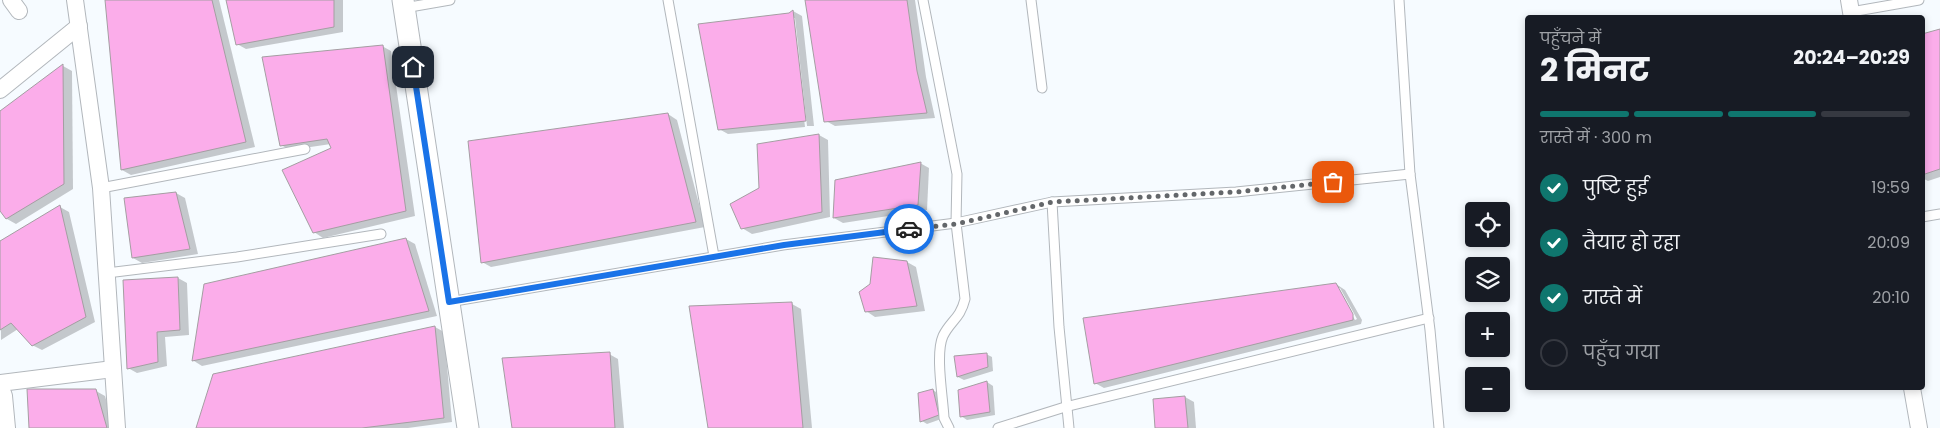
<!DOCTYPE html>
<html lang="hi">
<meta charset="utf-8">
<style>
body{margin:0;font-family:Poppins,"Noto Sans Devanagari",sans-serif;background:#20242c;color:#f1f3f6;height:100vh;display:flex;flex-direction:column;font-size:19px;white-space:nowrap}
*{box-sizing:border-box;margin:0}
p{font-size:16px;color:#9ea1a6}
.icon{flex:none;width:28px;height:28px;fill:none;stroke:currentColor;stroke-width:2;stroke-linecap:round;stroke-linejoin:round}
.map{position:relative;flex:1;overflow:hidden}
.panel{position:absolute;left:1525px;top:15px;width:400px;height:375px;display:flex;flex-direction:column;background:#171b24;border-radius:5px;box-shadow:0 2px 8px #0003}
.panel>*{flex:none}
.buttons{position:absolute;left:1465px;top:202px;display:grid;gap:10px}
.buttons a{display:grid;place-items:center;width:45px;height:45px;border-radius:5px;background:#171b24;box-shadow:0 2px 8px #0003;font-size:25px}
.pin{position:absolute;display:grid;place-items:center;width:42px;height:42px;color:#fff;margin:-21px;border-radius:10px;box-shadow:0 2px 8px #0006}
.courier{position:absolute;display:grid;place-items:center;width:50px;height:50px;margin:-25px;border:4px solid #1a73e8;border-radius:50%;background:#fff;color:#222;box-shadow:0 1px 6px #0007}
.head em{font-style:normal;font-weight:700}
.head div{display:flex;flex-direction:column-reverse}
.head{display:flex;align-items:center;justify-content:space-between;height:85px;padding:0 15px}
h1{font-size:32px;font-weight:700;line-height:38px}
.bar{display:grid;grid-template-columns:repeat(4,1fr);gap:8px 5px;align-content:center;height:60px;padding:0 15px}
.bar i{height:6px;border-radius:4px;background:#363941}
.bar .current{background:#0f766e}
.bar p{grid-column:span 4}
ol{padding:0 15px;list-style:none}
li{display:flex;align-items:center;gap:15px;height:55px}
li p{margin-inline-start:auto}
li .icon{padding:5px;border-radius:50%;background:#0f766e;color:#fff;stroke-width:4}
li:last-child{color:#9ea1a6}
li i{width:28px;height:28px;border:2px solid #363941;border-radius:50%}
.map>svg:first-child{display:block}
</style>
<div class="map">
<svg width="1940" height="428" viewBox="0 0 1940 428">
<rect width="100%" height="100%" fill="#f6fbff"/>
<g fill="#0003" fill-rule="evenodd">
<polygon points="106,0 219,0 255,147 131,175 122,170"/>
<polygon points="228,0 343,0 343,32 246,49 237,44"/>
<polygon points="807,0 915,0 926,77 935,118 835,126 826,121"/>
<polygon points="793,11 802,16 814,126 807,126 795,18 793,18 805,127 728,134 719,129 790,14"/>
<polygon points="1940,31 1940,177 1928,181 1922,178 1922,35"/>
<polygon points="382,46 391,51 415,216 323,238 314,232 332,149 331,144 290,150 281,145"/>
<polygon points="63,66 72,71 73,189 16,224 7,219 0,209 0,113"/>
<polygon points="668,114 677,120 705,227 491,267 482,262"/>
<polygon points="819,135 828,140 830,217 752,234 742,228 760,189 758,145"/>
<polygon points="920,163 929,168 927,210 843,223 834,218"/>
<polygon points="176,193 185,198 198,254 142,263 133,258"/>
<polygon points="60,207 69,212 95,322 42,350 32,345 18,329 1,340 0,242"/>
<polygon points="406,239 415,244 437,316 202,366 194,361"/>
<polygon points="907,262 916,267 925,311 875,317 866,311"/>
<polygon points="178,278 187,283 189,335 165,337 167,366 137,373 128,368"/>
<path d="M1336 284 1345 290 1362 320 1361 324 1104 388 1095 383ZM1337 288H1340L1357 319 1355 320Z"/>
<polygon points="792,304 801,309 812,428 709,428"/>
<polygon points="435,327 444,332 452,422 408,428 197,428"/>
<polygon points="609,354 618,359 624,428 513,428"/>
<polygon points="986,354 992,357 993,371 964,380 958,377 955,357"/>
<polygon points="987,382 993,386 995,415 967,420 961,416"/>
<polygon points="933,390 939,394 944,418 927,424 922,421"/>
<polygon points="96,391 105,396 114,428 31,428"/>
<polygon points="1185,397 1194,402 1196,428 1157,428"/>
</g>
<g fill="#fbadea" stroke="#a49ea2">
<polygon points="105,0 212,0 246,142 121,170"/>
<polygon points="226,0 334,0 334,27 236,45"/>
<polygon points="805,0 907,0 917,71 927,113 824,122"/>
<polygon points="793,10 806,121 718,130 698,24 789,13"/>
<polygon points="1940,29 1940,169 1922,175 1922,34"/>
<polygon points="383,45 406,211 313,233 282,170 331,148 327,139 280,146 262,57"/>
<polygon points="63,64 64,184 6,219 0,211 0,111"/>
<polygon points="668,113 696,222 481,263 468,141"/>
<polygon points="819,134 822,212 741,229 730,204 759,188 757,144"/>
<polygon points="921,162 918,205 833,218 835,180"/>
<polygon points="176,192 190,249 132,258 124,198"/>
<polygon points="60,205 86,317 32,346 11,323 0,330 0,241"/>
<polygon points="406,238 429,311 192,361 204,284"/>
<polygon points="873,257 907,261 917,306 865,312 859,292 870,284"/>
<polygon points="178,277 180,330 157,332 158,362 127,369 123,280"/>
<polygon points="1336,283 1353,314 1353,320 1094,384 1083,318"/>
<polygon points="792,302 803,428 708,428 689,306"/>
<polygon points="435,326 444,418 362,428 196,428 213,374"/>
<polygon points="610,352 615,428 512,428 502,358"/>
<polygon points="987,353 988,367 957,377 954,356"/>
<polygon points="987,381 990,412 960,417 958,390"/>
<polygon points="27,389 96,389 107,428 29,428"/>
<polygon points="933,389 939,415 920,422 918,393"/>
<polygon points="1185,396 1188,428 1155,428 1153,399"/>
</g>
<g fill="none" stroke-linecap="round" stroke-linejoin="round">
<defs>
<g id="service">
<polyline points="668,0 714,256"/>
<path d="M923 0 957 174 956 223 965 299C960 319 951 320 943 336 935 354 943 397 944 418L949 428"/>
<polyline points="1031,0 1042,88"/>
<polyline points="1399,0 1410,174 1430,330 1439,428"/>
<polyline points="404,8 450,0"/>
<polyline points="1851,12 1919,0"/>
<polyline points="101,188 305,149"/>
<polyline points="1052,202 1059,327 1069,428"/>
<polyline points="1922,217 1940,214"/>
<polyline points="107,273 237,257 381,234"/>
<polyline points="449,302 783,245 956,223 1052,202 1236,192 1410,174"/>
<polyline points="998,428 1065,407 1429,318"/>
</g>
<g id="minor">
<polyline points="11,0 19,11"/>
<polyline points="75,0 101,188 117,428"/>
<polyline points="1849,0 1852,18"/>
<polyline points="0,90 79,26"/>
<polyline points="0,383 113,369"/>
<polyline points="0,385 4,396 7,428"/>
<polyline points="1912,388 1919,428"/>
</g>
<polyline id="tertiary" points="403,0 468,428"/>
</defs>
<use href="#service" stroke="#b2b7bc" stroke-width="11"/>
<use href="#minor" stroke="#b2b7bc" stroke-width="18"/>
<use href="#tertiary" stroke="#b2b7bc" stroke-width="23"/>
<use href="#service" stroke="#fff" stroke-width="9"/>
<use href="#minor" stroke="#fff" stroke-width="16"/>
<use href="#tertiary" stroke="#fff" stroke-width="21"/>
</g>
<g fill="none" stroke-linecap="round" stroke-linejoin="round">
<polyline stroke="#64676a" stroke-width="5" stroke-dasharray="0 9" points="909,229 956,224 1052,202 1236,192 1333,182"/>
<polyline stroke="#1a73e8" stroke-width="6" points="413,67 449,302 784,245 909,229"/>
</g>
</svg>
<div class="buttons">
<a><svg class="icon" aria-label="locate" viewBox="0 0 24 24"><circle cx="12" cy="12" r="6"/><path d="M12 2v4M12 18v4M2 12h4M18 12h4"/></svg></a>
<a><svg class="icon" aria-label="layers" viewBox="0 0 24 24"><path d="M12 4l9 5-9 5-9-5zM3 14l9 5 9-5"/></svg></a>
<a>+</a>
<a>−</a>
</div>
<div class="pin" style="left:1333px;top:182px;background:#ea580c"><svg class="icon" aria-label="bag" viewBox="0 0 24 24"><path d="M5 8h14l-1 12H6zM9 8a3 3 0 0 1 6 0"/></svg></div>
<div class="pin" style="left:413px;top:67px;background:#1f2937"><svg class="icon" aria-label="home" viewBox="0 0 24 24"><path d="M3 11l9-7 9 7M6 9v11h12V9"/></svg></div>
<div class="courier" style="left:909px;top:229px"><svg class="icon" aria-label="car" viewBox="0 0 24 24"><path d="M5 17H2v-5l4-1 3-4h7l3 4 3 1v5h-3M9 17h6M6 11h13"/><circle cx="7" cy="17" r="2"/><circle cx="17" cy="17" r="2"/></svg></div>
<section class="panel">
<div class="head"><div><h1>2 मिनट</h1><p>पहुँचने में</p></div><em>20:24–20:29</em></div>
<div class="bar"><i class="current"></i><i class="current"></i><i class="current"></i><i></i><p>रास्ते में · 300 m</p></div>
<ol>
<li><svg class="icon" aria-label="check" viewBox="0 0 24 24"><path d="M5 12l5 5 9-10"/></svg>पुष्टि हुई<p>19:59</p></li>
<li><svg class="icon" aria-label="check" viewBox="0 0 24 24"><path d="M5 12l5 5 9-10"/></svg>तैयार हो रहा<p>20:09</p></li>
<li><svg class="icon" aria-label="check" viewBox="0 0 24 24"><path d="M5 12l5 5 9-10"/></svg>रास्ते में<p>20:10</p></li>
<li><i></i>पहुँच गया</li>
</ol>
</section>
</div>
